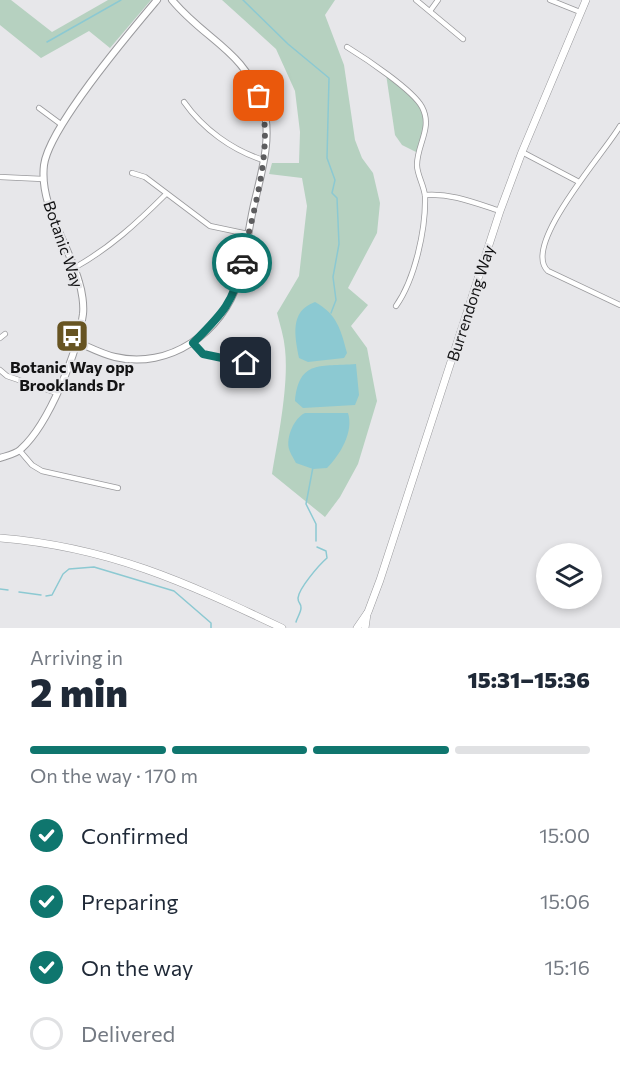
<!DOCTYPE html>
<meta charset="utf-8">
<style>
body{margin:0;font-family:Commissioner,sans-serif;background:#f2f2f3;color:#1f2937;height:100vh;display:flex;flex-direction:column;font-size:22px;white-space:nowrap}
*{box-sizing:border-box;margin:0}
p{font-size:20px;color:#747a83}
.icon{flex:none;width:33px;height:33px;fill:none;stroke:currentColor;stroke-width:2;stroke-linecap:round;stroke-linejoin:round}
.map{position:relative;height:628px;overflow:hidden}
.side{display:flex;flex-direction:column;background:#fff;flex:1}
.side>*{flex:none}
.buttons{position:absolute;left:536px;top:543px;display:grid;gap:12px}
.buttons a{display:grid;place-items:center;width:66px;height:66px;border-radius:50%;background:#fff;box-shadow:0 3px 9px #0003;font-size:30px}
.pin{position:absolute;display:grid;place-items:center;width:51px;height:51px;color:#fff;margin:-26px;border-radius:12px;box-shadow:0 3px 9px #0006}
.courier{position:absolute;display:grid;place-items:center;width:60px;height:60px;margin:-30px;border:4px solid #0f766e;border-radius:50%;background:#fff;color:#222;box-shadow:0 2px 8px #0007}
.overview em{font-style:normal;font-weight:800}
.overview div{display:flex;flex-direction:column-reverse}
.overview{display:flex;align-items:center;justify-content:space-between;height:102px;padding:0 30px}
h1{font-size:39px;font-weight:800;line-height:45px}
.bar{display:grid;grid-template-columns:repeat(4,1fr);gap:9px 6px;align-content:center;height:72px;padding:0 30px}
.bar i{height:8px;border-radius:4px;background:#e0e1e3}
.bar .on{background:#0f766e}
.bar p{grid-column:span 4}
ol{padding:0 30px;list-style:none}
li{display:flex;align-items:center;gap:18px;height:66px}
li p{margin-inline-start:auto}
li .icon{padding:6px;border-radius:50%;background:#0f766e;color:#fff;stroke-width:4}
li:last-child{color:#747a83}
li i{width:33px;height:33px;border:3px solid #e0e1e3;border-radius:50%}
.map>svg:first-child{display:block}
</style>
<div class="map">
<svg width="620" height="628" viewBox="0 0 620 628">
<rect width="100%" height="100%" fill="#e7e7ea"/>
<g fill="#b6d1c0">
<polygon points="0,0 11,0 52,32 108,0 151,0 110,48 89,31 41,58 0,25"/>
<path d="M222 0H335L325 15 344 65 355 140 362 158 373 173 380 203 377 233 348 288 368 305 351 326 367 348 377 401 358 464 340 497 325 517 272 474C278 438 289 385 285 349 284 337 280 325 277 313L299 276 307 206 302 178 269 174 272 163H299L300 132 295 91 276 49Z"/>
<polygon points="386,74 411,94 427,118 418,153 402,145 395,135"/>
</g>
<g fill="#8cc9d2">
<path d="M315 302C337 314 341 330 347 353L344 358 308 362 299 358C295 337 289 311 315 302Z"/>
<path d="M356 364 359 395 355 405 303 408 295 401C299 359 321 367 356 364Z"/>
<path d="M305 413H348C354 432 340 455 327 468L313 469 296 463C294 459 290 453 289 449 286 437 294 418 305 413Z"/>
</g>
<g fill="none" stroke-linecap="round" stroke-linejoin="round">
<g stroke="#8cc9d2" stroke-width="1.5">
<polyline points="243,0 288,44 329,78 327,158 335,180 332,193 337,198 339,244 333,277 336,300 331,313"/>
<polyline points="47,42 121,0"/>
<polyline points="313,467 306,504 316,524 316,541"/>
<polyline points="0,589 8,590"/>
<polyline points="19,592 41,595"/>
<polyline points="46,596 52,595 63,574 69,569 94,567 174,591 211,623 211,628"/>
<path d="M296 622C297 618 301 612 301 608 301 602 298 604 298 598 299 588 319 565 327 558L326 551 317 547"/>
</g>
<defs>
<g id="minor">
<polyline points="416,0 463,39"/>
<polyline points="550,0 580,12"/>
<polyline points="430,11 438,0"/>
<path d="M347 47C365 58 413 90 422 107 433 128 417 144 417 165 417 175 424 185 425 196 426 229 415 279 396 306"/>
<path d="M184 102C203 129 232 150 263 160"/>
<polyline points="39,108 62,125"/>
<path d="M620 126C606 151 520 246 548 271L620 305"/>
<polyline points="522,152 579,182"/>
<polyline points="132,173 145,177 210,226 248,234"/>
<polyline points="0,177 43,179"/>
<path d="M425 195C452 193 475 203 500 211"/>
<path d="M74 268C110 248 137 223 166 194"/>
<polyline points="0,338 5,334"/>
<polyline points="193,343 203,354 246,363"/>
<polyline points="0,370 7,376 57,393"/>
<polyline points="20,451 32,465 42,471 118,488"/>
</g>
<g id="tertiary">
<path d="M77 342C89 347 102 354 115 357 169 370 223 332 238 281 245 258 248 233 253 209 260 177 273 139 263 106 245 50 206 41 172 0"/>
<path d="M0 458C6 456 16 454 21 449 49 424 78 351 83 314 84 305 82 291 79 282 69 245 39 205 44 165 49 127 130 32 157 0"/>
</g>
<g id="secondary">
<path d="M0 538C109 547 185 582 282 628"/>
<polyline points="357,628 368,612 380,580 500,211 522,152 586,0"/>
<polyline points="365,628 367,614"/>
</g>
</defs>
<use href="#minor" stroke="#9a9a9d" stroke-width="6"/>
<use href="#tertiary" stroke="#9a9a9d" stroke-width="8"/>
<use href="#secondary" stroke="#9a9a9d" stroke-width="8"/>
<use href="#minor" stroke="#fff" stroke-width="4.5"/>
<use href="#tertiary" stroke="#fff" stroke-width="6"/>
<use href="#secondary" stroke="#fff" stroke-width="7"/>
</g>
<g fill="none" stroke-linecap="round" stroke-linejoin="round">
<path stroke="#5d5d5f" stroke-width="6" stroke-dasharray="0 10.8" d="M242 263C252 213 276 144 259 96"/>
<path stroke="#0f766e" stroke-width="8" d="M242 263C234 303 221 315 193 343L203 354 246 363"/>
</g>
<defs>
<symbol id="bus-square" viewBox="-11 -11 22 22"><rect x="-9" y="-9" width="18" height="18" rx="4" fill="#675422" stroke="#e7e7ea"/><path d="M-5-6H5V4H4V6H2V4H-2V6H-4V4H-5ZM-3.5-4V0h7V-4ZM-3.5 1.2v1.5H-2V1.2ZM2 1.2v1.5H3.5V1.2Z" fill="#fff"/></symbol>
</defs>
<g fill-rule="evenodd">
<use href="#bus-square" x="53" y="317" width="38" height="38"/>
</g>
<g text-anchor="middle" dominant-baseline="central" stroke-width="4.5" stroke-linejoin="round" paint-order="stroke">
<g font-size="16" fill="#131314" stroke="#e7e7ea">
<text transform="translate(64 244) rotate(71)">Botanic Way</text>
<text transform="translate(470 303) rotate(-72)">Burrendong Way</text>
</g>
<g font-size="16" font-weight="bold" fill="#131314" stroke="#e7e7ea">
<text x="72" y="366">Botanic Way opp<tspan x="72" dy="18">Brooklands Dr</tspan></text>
</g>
</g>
</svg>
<div class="buttons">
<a><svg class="icon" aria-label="layers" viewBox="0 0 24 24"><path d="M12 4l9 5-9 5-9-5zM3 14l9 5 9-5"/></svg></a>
</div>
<div class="pin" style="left:259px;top:96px;background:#ea580c"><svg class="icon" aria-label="bag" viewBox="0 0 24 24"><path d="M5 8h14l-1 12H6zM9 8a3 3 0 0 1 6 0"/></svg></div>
<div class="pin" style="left:246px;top:363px;background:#1f2937"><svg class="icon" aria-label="home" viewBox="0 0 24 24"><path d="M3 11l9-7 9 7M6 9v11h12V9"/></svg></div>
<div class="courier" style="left:242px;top:263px"><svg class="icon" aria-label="car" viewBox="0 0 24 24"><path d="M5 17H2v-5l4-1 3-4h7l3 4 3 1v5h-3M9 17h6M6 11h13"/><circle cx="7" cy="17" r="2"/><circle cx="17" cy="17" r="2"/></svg></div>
</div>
<section class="side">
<div class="overview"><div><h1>2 min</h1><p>Arriving in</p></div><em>15:31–15:36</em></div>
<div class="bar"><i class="on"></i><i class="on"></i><i class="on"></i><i></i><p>On the way · 170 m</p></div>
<ol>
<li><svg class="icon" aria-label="check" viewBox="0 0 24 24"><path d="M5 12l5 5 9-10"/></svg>Confirmed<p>15:00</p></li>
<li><svg class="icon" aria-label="check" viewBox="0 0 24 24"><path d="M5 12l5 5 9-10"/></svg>Preparing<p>15:06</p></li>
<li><svg class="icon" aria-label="check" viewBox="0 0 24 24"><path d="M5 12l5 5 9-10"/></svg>On the way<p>15:16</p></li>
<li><i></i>Delivered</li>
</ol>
</section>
